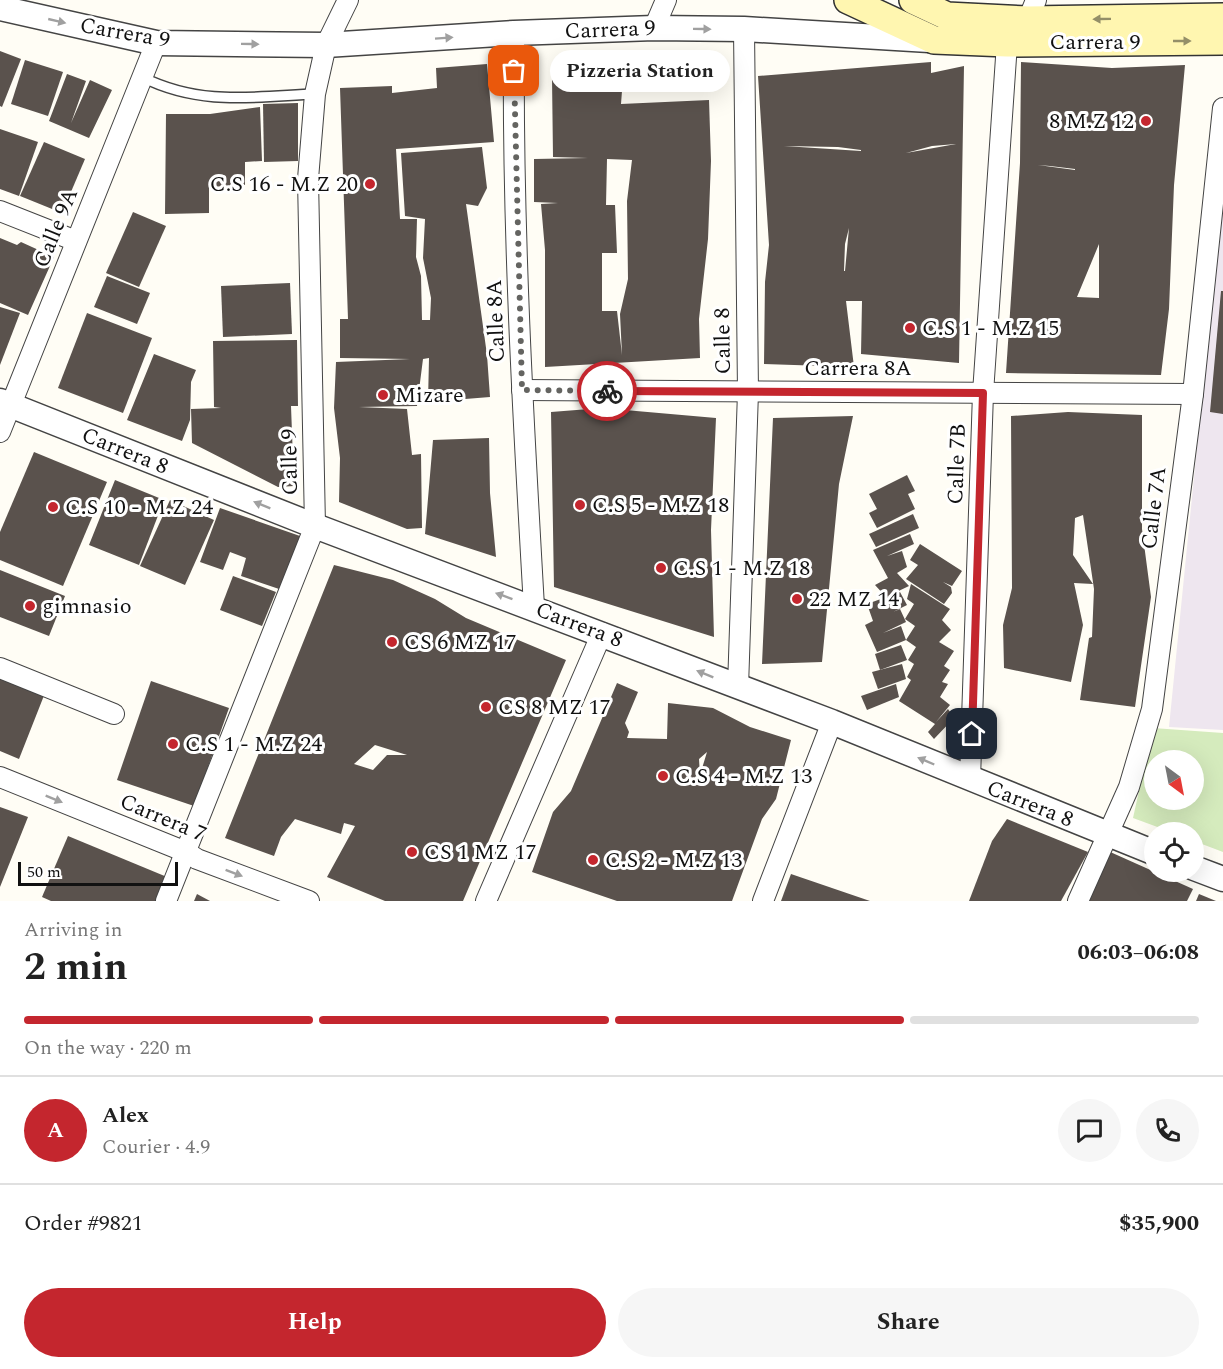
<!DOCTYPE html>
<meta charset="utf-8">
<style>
body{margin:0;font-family:Spectral,serif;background:#f6f6f6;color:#222;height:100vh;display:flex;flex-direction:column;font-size:22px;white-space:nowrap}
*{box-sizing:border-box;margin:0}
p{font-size:20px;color:#767676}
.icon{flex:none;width:33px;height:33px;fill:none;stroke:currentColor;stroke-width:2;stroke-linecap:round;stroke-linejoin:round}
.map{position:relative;height:901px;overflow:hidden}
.panel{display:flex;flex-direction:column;background:#fff;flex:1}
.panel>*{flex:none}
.needle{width:39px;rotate:148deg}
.controls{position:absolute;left:1144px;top:750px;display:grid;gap:12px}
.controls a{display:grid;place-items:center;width:60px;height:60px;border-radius:50%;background:#fff;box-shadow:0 6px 24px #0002;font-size:30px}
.scale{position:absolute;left:18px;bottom:15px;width:160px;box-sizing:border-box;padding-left:6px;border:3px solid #111;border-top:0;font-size:16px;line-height:21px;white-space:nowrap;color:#111;-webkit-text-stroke:4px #fff;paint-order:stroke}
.pin{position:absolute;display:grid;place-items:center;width:51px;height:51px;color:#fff;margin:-26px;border-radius:12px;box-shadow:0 3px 9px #0006}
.courier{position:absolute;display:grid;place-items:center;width:60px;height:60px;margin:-30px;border:4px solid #c4262e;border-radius:50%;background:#fff;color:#222;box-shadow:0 2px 8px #0007}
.bubble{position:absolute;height:42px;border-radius:21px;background:#fff;box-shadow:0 6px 24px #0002;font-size:20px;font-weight:700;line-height:42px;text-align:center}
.summary em{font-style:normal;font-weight:700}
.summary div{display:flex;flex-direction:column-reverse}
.summary{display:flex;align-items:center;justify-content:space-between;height:102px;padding:0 24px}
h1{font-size:39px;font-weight:700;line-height:45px}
.bar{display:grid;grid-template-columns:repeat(4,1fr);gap:9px 6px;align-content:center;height:72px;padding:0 24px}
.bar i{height:8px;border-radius:4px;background:#e0e0e0}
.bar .on{background:#c4262e}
.bar p{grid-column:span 4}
.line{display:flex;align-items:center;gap:15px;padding:0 24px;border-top:2px solid #e0e0e0}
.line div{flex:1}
.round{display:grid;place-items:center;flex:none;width:63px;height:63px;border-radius:32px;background:#f6f6f6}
.cta{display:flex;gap:12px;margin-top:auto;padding:12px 24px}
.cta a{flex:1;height:69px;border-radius:36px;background:#c4262e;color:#fff;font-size:24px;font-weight:700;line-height:69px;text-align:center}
.cta a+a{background:#f6f6f6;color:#222}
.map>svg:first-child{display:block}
</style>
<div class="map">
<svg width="1223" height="901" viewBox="0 0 1223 901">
<rect width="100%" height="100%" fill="#fffdf5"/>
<polygon fill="#eee6ef" points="1223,188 1223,730 1169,727"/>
<path fill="#d5ebbd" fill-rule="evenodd" d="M1153 728 1223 733V852L1194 841V832H1171L1133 818ZM1155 760H1194V800H1155Z"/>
<g fill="#5a524d" fill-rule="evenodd">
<polygon points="0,51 21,59 2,107 0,106"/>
<polygon points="25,60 63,72 48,116 11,104"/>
<path d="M931 62V73L964 66 959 363 861 354 862 301H846L854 367 764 364 765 282 769 245 758 76ZM956 144 906 153 932 146ZM784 146 838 147 861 150V151ZM849 228 845 271H844L845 244Z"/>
<path d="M1021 62 1112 68 1185 65 1174 185 1169 309 1161 375 1006 373 1020 163ZM1038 165 1050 166 1075 169V170ZM1099 244V298L1077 297Z"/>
<polygon points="487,64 494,142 396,149 400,219 417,219 416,257 421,276 422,320 430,320 431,298 423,258 425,219 405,216 401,153 482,147 487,188 478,206 466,204 487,355 490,397 428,402 429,358 423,359 417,406 359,407 407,409 412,455 421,454 422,528 407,529 339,502 340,458 334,408 336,362 410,359 340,358 340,319 348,319 340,88 392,86 392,93 437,88 436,68"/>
<polygon points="67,74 86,81 71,123 90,80 112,90 89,138 49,121"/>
<path d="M552 78H623L621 104 709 100 711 161 708 239 699 319 700 358 545 367V250L541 204 558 203 534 202V159L588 158 553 157ZM607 159 632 160 627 201 628 279 620 314 622 355 617 311H602V253H589H617L615 205H606Z"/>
<polygon points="298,103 298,161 264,162 263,104"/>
<polygon points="260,107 262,161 245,162 245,185 209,187 209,213 165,214 166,114 210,114"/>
<polygon points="0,129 38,142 19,196 0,189"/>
<polygon points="44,142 85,159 62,213 20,196"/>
<polygon points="133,212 166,226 139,287 106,273"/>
<polygon points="0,238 17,245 21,242 54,257 28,315 0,303"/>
<polygon points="107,276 150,293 137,324 94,307"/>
<polygon points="290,283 292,334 223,337 221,286"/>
<polygon points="1221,291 1223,291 1223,414 1210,412"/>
<polygon points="0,307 20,313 0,365"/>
<polygon points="87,313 152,338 123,413 58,388"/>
<polygon points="297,340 298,406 291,406 294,486 278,487 192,443 191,409 221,408 214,407 213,341"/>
<polygon points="154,354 196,370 191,382 190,420 182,441 127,420"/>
<polygon points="602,408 716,418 711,530 714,637 554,587 551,412"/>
<polygon points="1068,412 1142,415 1142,529 1151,597 1135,707 1080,700 1089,638 1092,637 1094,589 1083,515 1075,518 1073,555 1093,584 1074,583 1083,625 1071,682 1004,668 1003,625 1012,588 1011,416"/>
<polygon points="853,416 839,484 822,662 762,664 773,418"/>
<polygon points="489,438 490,493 496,557 425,534 433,440"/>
<polygon points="34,452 107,482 63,586 0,560 0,532"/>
<polygon points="907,475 915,491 908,494 915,509 877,528 869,513 877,509 869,494"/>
<polygon points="115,480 164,500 139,565 89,545"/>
<polygon points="170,500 214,520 185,585 140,566"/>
<polygon points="220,508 300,536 282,590 241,576 246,558 230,552 223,570 200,562"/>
<polygon points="913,514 919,528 876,547 869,534"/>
<polygon points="910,534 914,544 887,556 902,551 907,567 897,573 909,586 886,597 875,585 888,578 873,550"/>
<polygon points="920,544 962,571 952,586 943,582 951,587 952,593 944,604 906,579 918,565 910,560"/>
<path d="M334 565 393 580 435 599 466 618 566 660 463 901H385L327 877 355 826 344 823 341 834 295 819 281 837 274 856 225 838ZM375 745 407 755H387L373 770 354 764Z"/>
<polygon points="0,570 65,596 49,636 0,617"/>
<polygon points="233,576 276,592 262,626 220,610"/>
<polygon points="911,584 950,609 942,620 951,630 939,642 954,651 944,666 950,670 942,682 948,684 940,697 950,705 936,722 948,709 954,718 934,739 928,732 935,724 899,701 911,680 907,677 914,664 908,660 916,647 906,640 877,652 865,625 873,621 867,604 900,592 907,605 893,612 900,609 906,622 883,633 901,626 906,640 915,626 905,619 914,604 907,599"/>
<polygon points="901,645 907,660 880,670 875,654"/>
<polygon points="902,664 906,679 878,689 872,672"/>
<polygon points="0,673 45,693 19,759 0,751"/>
<polygon points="151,681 229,708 194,806 117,780"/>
<path d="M617 683 638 692 625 723 629 732 627 738 667 739 668 703 713 708 750 727 791 740 776 799 762 819 732 901H617L532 872 553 812 571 791ZM707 752 700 775 699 759Z"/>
<polygon points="896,684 899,697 867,710 861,696"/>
<polygon points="0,807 28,817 0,887"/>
<polygon points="1007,819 1088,852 1061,901 969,901 992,841"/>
<polygon points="68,836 167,877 158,901 51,901 42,897"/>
<polygon points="1108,851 1193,889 1187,901 1089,901"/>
<polygon points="791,874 870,901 781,901"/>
<polygon points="197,894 210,901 194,901"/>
<polygon points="1199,894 1216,901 1196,901"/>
</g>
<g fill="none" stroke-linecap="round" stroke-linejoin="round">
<defs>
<path id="service" d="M142 77C200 106 252 97 315 94"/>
<g id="minor">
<polyline points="1028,20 1036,0"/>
<polyline points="654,28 666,0"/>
<path d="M514 33C512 224 523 416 534 607"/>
<polyline points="0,211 76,241"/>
<polyline points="522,390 1193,394"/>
<polyline points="0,432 156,43"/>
<polyline points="0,668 114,714"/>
<polyline points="738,687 748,392 744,29"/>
<polyline points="0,777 186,852 197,859 309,901"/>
<polyline points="970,779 983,393 1007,43"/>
<polyline points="166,901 315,526 308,179 315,94 326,45 348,0"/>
<polyline points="486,901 602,633"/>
<polyline points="763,901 832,722"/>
<polyline points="1078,901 1129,787 1152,709 1193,394 1223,108"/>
</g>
<g id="tertiary">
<polyline points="0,8 156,43 326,45 514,33 654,28 744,29 929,40"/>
<polyline points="0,401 315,526 832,722 1155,853"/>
<polyline points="1194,868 1223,879"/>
</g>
<g id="secondary">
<polyline points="848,0 934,40 1007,43 1223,41"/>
<polyline points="913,0 947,16 1028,20 1223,17"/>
</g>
</defs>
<use href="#service" stroke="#444" stroke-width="12"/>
<use href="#minor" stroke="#444" stroke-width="22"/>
<use href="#tertiary" stroke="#444" stroke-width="27"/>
<use href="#secondary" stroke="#333" stroke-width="30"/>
<use href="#service" stroke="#fff" stroke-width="9"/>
<use href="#minor" stroke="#fff" stroke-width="20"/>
<use href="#tertiary" stroke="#fff" stroke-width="24"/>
<use href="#secondary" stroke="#fff6b0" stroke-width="27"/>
</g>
<defs><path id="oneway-solid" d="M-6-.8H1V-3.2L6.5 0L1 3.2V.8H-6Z" transform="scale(1.5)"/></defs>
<g fill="#948f68">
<use href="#oneway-solid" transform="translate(1102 19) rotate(179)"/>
<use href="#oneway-solid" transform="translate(1182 41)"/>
</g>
<g fill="#a0a0a0">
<use href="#oneway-solid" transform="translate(57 21) rotate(13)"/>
<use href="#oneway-solid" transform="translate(702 29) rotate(1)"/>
<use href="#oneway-solid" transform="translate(444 38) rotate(-4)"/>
<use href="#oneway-solid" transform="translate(250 44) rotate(1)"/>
<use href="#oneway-solid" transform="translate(262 505) rotate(-158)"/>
<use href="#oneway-solid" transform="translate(504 596) rotate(-160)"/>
<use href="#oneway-solid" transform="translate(705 674) rotate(-158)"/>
<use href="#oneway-solid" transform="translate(926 761) rotate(-157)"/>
<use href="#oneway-solid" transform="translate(54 799) rotate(22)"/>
<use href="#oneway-solid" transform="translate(234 873) rotate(21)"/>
</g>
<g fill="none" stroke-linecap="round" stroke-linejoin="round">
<polyline stroke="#646461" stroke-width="6" stroke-dasharray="0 10.8" points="514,71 522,390 607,391"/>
<polyline stroke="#c4262e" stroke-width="8" points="607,391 983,393 972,734"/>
</g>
<g fill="#c4262e" stroke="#fff" stroke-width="2">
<circle cx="1146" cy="121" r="6"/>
<circle cx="370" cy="184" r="6"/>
<circle cx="910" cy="328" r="6"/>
<circle cx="383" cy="395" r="6"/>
<circle cx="580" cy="505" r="6"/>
<circle cx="53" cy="507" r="6"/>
<circle cx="661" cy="568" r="6"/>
<circle cx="797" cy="599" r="6"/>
<circle cx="30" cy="606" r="6"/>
<circle cx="392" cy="642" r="6"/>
<circle cx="486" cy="707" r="6"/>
<circle cx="173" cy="744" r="6"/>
<circle cx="663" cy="776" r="6"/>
<circle cx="412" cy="852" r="6"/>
<circle cx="593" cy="860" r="6"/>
</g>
<g text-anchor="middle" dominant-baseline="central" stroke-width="6" stroke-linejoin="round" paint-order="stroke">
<g font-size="22" fill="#111" stroke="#fff">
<text transform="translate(610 30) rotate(-2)">Carrera 9</text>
<text transform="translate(125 33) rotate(10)">Carrera 9</text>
<text x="1095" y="42">Carrera 9</text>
<text transform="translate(56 228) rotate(-68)">Calle 9A</text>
<text transform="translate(496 321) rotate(-92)">Calle 8A</text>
<text transform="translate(723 341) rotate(-91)">Calle 8</text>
<text x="858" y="368">Carrera 8A</text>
<text transform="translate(125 451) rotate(22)">Carrera 8</text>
<text transform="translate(290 462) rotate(-91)">Calle 9</text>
<text transform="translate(957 464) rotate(-88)">Calle 7B</text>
<text transform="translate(1154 508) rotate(-83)">Calle 7A</text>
<text transform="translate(579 625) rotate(21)">Carrera 8</text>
<text transform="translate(1030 804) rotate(22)">Carrera 8</text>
<text transform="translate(163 818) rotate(23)">Carrera 7</text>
</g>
<g font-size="22" fill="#111" stroke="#fff" text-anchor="start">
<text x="1134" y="121" text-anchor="end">8 M.Z 12</text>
<text x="358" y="184" text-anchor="end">C.S 16 - M.Z 20</text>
<text x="922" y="328">C.S 1 - M.Z 15</text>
<text x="395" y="395">Mizare</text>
<text x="592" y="505">C.S 5 - M.Z 18</text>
<text x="65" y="507">C.S 10 - M.Z 24</text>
<text x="673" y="568">C.S 1 - M.Z 18</text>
<text x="809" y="599">22 MZ 14</text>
<text x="42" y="606">gimnasio</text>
<text x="404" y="642">CS 6 MZ 17</text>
<text x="498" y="707">CS 8 MZ 17</text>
<text x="185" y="744">C.S 1 - M.Z 24</text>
<text x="675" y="776">C.S 4 - M.Z 13</text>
<text x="424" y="852">CS 1 MZ 17</text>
<text x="605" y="860">C.S 2 - M.Z 13</text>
</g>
</g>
</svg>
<div class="controls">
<a><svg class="needle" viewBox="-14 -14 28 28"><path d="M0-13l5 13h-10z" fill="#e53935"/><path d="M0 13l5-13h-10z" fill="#767676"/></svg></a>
<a><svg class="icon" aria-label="locate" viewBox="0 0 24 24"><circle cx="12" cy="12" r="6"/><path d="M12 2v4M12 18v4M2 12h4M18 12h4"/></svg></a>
</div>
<div class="scale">50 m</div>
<div class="pin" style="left:514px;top:71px;background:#ea580c"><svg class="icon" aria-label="bag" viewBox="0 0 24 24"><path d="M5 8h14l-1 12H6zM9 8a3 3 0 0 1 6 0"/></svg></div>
<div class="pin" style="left:972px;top:734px;background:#1f2937"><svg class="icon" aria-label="home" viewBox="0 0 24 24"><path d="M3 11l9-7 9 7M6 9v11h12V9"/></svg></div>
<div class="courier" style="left:607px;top:391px"><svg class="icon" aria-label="bike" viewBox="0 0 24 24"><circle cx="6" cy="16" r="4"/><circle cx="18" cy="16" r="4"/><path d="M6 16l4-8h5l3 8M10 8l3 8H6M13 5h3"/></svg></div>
<div class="bubble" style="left:550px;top:50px;width:180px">Pizzeria Station</div>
</div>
<section class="panel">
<div class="summary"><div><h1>2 min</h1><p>Arriving in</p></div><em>06:03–06:08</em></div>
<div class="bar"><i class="on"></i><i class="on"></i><i class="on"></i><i></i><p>On the way · 220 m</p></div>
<div class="line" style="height:108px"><b class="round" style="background:#c4262e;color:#fff">A</b><div><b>Alex</b><p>Courier · 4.9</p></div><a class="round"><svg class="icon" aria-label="chat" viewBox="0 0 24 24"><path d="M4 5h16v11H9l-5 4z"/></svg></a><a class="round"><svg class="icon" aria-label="phone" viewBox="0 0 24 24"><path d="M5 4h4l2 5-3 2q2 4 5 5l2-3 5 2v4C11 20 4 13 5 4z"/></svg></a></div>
<div class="line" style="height:78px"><div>Order #9821</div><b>$35,900</b></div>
<div class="cta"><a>Help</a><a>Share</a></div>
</section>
